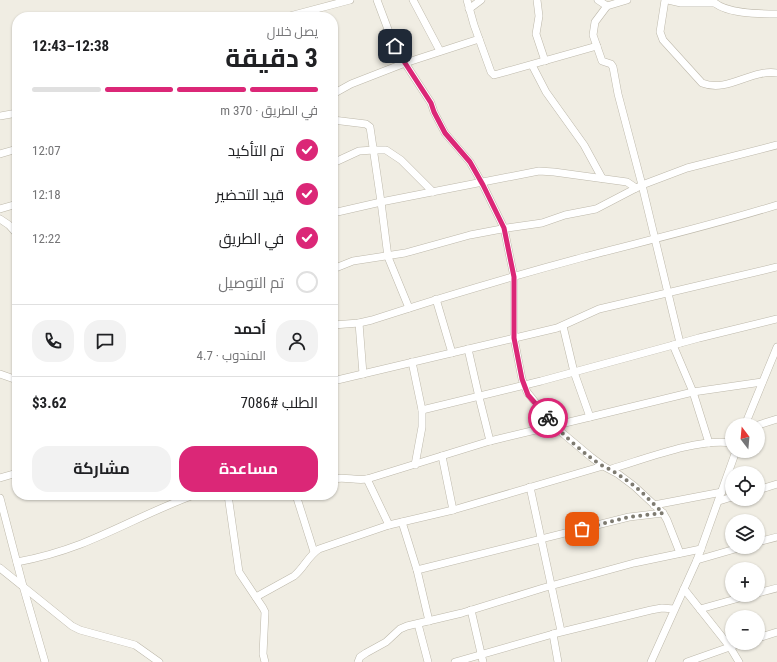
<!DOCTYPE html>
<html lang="ar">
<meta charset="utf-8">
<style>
body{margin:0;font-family:"Roboto Condensed",Cairo,sans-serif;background:#f2f2f2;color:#202124;direction:rtl;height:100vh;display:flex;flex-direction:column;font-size:15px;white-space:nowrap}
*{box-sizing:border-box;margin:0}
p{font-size:13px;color:#757577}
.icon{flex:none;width:22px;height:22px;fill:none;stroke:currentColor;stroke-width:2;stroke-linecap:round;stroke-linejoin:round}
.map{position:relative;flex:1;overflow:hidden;direction:ltr}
.panel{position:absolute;left:12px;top:12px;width:326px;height:488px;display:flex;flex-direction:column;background:#fff;border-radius:16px;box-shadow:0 1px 3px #0004;direction:rtl}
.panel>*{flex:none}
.needle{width:26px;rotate:344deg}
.fabs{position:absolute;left:725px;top:418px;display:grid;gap:8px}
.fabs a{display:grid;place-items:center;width:40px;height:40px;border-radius:50%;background:#fff;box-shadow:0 1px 3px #0004;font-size:20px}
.pin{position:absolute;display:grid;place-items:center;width:34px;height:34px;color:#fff;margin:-17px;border-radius:8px;box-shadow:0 2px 6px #0006}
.courier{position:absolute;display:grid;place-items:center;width:40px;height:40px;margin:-20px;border:3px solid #db2777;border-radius:50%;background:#fff;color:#222;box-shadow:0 1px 5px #0007}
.headline em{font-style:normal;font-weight:700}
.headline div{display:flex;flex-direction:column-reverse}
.headline{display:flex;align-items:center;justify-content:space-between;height:68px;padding:0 20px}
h1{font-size:26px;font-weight:700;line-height:30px}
.bar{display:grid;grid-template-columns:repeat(4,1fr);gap:6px 4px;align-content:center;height:48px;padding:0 20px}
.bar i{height:5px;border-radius:3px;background:#e0e0e0}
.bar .active{background:#db2777}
.bar p{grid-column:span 4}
.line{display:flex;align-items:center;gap:10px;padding:0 20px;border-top:1px solid #e0e0e0}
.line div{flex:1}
.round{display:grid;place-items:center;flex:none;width:42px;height:42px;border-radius:16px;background:#f2f2f2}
ol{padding:0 20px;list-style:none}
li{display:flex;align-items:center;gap:12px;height:44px}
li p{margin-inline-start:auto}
li .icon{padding:4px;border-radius:50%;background:#db2777;color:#fff;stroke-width:4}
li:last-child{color:#757577}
li i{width:22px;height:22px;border:2px solid #e0e0e0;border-radius:50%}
.primary-button{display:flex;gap:8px;margin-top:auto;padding:8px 20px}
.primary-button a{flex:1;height:46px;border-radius:16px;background:#db2777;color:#fff;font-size:16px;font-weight:700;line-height:46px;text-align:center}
.primary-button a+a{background:#f2f2f2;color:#202124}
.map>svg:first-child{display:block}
</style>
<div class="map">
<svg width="777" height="662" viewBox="0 0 777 662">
<rect width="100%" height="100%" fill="#f0ede3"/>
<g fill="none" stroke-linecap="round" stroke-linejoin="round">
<defs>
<g id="street">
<polyline points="377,0 392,40 405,63 431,103 434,112 445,133 470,162 483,185 504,228 514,277 514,338 522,379 527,392 554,426 591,457 603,466 618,474 634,486 663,513 667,520 680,553"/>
<polyline points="413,0 440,51"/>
<polyline points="467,0 474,25 491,72 494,75 597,46"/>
<polyline points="537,0 539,16 536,34 545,61"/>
<polyline points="598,0 607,6"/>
<polyline points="627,0 607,6 595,22 593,35 602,61 611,64 613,67 618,94 642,185 680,343"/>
<path d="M665 0 660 32 663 40 702 83C728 93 751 69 777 73"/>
<polyline points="668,0 681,3 714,3"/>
<path d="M712 0C723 14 760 14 777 14"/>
<polyline points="469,9 481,0"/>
<polyline points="286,17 350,0"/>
<polyline points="532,65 546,92 584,145 602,178"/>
<polyline points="333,94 351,84 405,63 479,39"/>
<polyline points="0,116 17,113"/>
<polyline points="333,120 366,124 370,127 381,202 388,257 409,308"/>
<polyline points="0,154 17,149"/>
<polyline points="333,163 359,151 374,150 386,150 401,160 433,192"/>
<polyline points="0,209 17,204"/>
<polyline points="333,213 381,202 539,171 554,172 627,182 636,188"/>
<polyline points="0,219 9,225 17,234"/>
<polyline points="333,269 353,261 405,253 470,235 507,228 542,223 565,215 596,209 642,185 687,168 777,145"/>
<polyline points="436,299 452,353"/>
<polyline points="359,323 363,374"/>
<path d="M333 325 359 323 372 320C442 297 513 276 584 257 649 240 713 225 777 205"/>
<polyline points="563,326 574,372 590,417"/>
<polyline points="673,345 693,392 709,443"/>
<polyline points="468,349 479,397 490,441"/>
<polyline points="412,362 422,410 422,427 415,465"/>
<polyline points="0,374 17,380"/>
<polyline points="333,381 557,328 599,309 777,267"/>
<polyline points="422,410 541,381 699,338 777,319"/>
<polyline points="745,425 777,347"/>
<polyline points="758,425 777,419"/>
<polyline points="442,456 453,510"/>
<path d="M611 469C645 459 697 438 732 443"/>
<polyline points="0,478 17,473"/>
<path d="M333 479C346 476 354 481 367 479L490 441 590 417 693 392 762 382"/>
<polyline points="367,479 389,525"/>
<polyline points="530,487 561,631"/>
<polyline points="758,490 777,484"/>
<polyline points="228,495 239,572 263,608 265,612 263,654 265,662"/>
<polyline points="296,495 314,552"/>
<polyline points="0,498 23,586 45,662"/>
<polyline points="719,501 732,497"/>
<polyline points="654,505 722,492"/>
<polyline points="402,522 417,570 429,621"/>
<polyline points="758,542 777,537"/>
<polyline points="697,560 742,547"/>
<path d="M17 562C39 558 60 552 81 544 119 529 155 509 194 495"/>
<polyline points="0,568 72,626 80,630 135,645 159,662"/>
<polyline points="417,570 629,517 663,513"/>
<polyline points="684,589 730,647 739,662"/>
<polyline points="758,593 777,588"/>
<path d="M256 597 294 576C304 568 308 556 319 549L389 525 453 510 603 466"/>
<polyline points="700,609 750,595"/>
<polyline points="471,610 483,662"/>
<polyline points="418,624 428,662"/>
<polyline points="553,634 558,662"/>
<polyline points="758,638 777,632"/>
<polyline points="358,662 360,657 366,653 386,642 400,629 407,626 462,613 543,588 634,563 701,549"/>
<polyline points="455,662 553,634 651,610 662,608 674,609"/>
<polyline points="651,662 697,560 736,451"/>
<polyline points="687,662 741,643"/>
</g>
</defs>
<use href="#street" stroke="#bdb8aa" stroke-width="8"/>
<use href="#street" stroke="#fff" stroke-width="7"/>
</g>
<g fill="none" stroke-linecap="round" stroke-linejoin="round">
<path stroke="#7e7b71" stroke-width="4" stroke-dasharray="0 7.2" d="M548 418C560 432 587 457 603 466 613 471 621 476 629 482 642 491 652 503 663 513L629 517 582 529"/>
<polyline stroke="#db2777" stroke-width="5" points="395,46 405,63 431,103 434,112 445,133 470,162 483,185 504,228 514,277 514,338 522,379 528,395 548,418"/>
</g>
</svg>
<div class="fabs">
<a><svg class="needle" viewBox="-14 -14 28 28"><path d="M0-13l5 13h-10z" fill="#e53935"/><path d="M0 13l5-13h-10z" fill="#757577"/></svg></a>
<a><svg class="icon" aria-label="locate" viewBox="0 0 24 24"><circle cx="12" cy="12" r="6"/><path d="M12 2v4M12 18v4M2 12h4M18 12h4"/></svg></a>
<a><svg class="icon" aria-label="layers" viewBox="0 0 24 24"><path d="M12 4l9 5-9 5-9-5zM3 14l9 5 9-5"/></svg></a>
<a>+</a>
<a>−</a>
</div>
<div class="pin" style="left:582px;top:529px;background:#ea580c"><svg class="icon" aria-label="bag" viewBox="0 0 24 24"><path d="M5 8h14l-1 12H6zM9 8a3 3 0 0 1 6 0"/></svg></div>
<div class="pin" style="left:395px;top:46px;background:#1f2937"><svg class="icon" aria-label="home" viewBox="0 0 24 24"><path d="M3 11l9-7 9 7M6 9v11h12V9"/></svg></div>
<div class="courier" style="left:548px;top:418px"><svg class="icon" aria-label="bike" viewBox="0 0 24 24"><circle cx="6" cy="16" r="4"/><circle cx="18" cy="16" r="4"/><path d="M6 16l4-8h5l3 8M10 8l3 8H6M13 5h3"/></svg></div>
<section class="panel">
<div class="headline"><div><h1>3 دقيقة</h1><p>يصل خلال</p></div><em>12:38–12:43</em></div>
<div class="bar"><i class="active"></i><i class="active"></i><i class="active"></i><i></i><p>في الطريق · 370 m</p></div>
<ol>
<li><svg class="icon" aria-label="check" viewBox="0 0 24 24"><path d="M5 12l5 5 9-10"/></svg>تم التأكيد<p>12:07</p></li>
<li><svg class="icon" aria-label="check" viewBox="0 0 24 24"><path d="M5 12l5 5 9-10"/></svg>قيد التحضير<p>12:18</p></li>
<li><svg class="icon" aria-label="check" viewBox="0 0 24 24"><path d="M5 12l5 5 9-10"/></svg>في الطريق<p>12:22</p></li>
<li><i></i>تم التوصيل</li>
</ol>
<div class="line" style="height:72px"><a class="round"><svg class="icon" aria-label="person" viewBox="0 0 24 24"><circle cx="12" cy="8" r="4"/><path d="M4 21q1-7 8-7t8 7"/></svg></a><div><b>أحمد</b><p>المندوب · 4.7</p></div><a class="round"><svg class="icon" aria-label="chat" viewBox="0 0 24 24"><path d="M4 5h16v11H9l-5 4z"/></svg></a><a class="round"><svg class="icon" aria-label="phone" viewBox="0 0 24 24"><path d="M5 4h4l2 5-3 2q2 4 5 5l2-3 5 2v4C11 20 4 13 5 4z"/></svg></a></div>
<div class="line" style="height:52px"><div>الطلب #7086</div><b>$3.62</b></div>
<div class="primary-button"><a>مساعدة</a><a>مشاركة</a></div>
</section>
</div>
